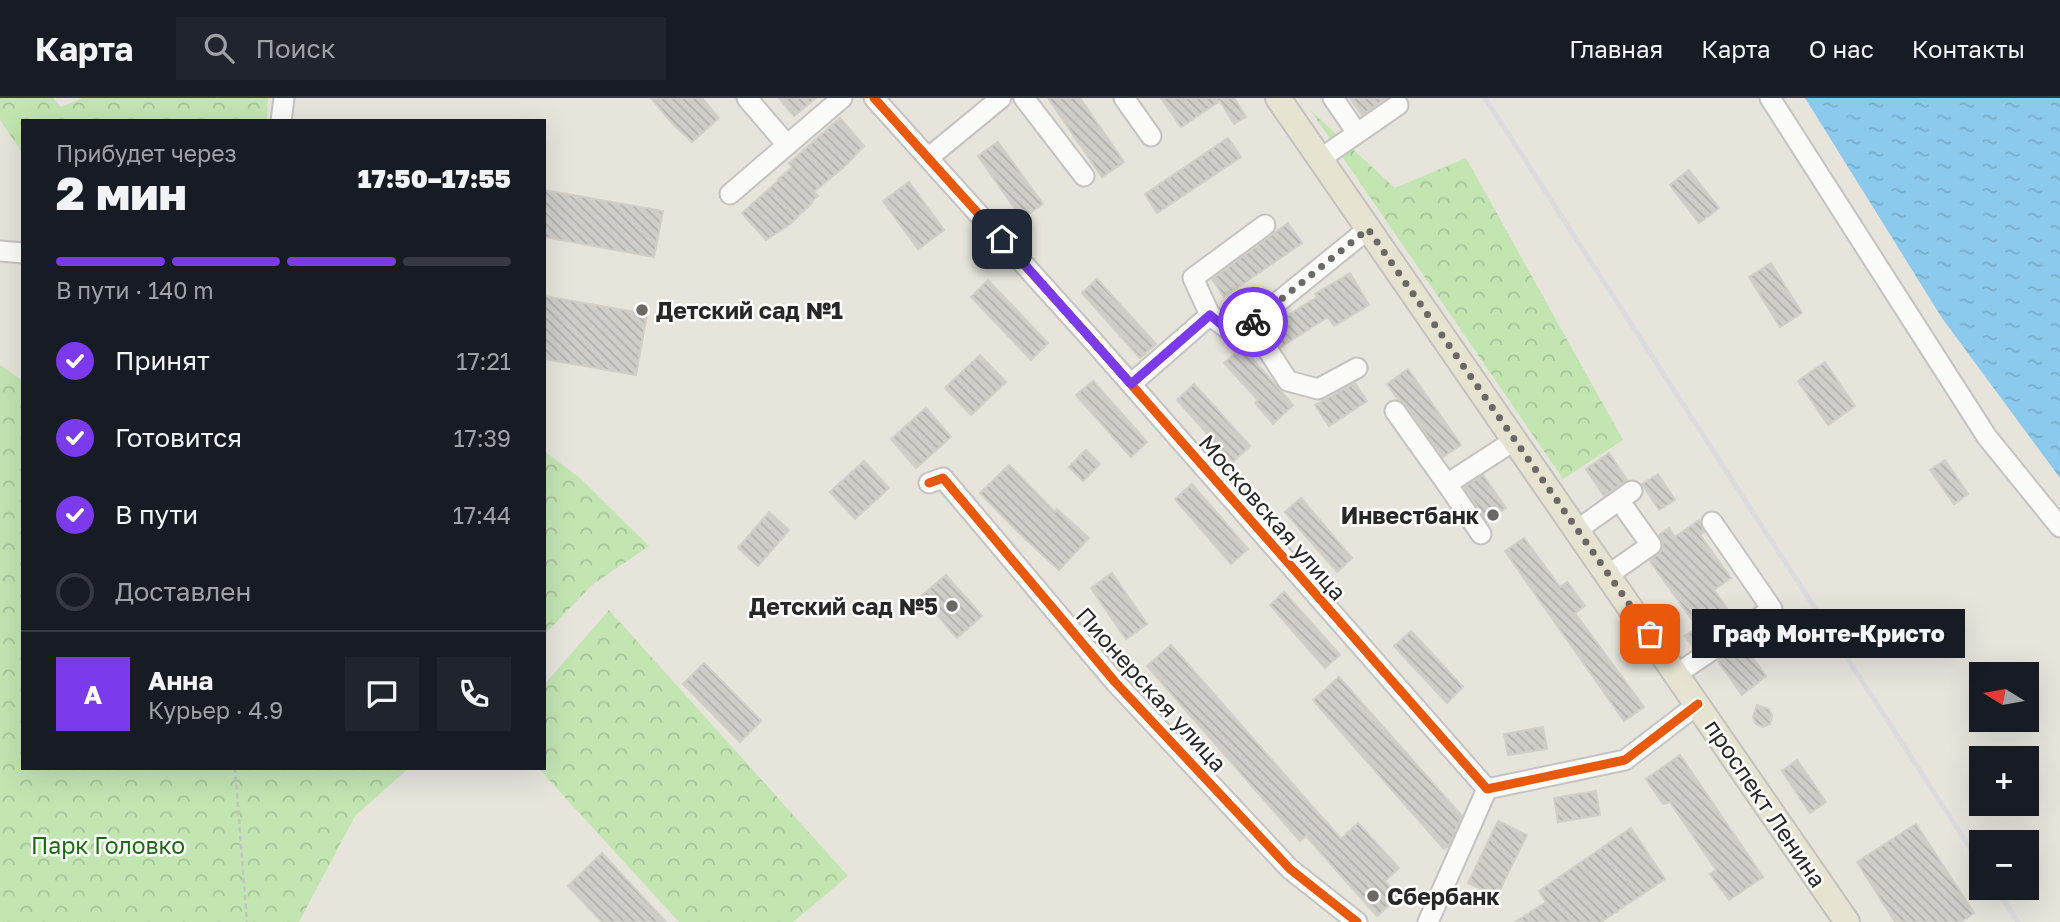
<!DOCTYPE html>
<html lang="ru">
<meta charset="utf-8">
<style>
body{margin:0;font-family:"Golos Text",sans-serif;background:#20242c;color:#f1f3f6;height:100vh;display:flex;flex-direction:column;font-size:26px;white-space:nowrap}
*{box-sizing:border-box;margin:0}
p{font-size:23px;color:#9ea1a6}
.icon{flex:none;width:38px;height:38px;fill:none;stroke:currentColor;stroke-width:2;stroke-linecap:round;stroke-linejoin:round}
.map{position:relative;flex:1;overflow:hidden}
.details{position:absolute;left:21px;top:21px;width:525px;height:651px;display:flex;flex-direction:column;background:#171b24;border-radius:0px;box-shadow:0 7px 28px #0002}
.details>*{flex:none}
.needle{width:46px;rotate:281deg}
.tools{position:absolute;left:1969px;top:564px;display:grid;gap:14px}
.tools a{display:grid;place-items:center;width:70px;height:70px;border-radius:0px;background:#171b24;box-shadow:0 7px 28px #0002;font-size:35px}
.pin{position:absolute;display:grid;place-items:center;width:60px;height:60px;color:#fff;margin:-30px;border-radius:14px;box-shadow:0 4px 10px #0006}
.courier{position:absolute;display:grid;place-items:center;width:70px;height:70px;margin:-35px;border:5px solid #7c3aed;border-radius:50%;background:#fff;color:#222;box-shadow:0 2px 9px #0007}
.bubble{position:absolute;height:49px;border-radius:0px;background:#171b24;box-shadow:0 7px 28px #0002;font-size:23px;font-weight:800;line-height:49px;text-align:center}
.summary em{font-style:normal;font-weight:800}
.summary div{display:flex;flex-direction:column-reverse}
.summary{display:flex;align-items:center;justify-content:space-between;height:119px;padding:0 35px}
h1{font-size:46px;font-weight:800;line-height:52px}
.bar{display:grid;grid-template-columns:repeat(4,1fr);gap:10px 7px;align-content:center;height:84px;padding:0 35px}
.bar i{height:9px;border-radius:5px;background:#363941}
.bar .current{background:#7c3aed}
.bar p{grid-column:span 4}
.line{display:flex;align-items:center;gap:18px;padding:0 35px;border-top:2px solid #363941}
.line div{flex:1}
.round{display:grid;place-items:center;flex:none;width:74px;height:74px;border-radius:0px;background:#20242c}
ol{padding:0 35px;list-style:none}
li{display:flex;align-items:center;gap:21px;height:77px}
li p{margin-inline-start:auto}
li .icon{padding:7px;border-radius:50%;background:#7c3aed;color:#fff;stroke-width:4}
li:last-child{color:#9ea1a6}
li i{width:38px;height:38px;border:4px solid #363941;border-radius:50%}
header{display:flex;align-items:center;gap:42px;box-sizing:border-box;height:98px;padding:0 35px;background:#171b24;border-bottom:2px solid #363941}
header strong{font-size:33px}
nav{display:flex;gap:38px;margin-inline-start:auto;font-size:24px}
.search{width:490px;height:63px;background:#20242c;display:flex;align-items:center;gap:18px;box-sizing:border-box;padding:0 24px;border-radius:0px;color:#9ea1a6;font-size:26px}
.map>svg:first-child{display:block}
</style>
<header>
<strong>Карта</strong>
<div class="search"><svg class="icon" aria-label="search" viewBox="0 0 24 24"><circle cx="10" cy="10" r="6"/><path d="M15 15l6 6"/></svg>Поиск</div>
<nav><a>Главная</a><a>Карта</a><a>О нас</a><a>Контакты</a></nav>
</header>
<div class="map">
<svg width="2060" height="824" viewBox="0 0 2060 824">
<defs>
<pattern id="forest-crowns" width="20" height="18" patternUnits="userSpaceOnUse" patternTransform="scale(1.75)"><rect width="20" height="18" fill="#c2e5b2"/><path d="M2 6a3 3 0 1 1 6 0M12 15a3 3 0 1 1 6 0" fill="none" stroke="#a7c499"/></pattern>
<pattern id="water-ripples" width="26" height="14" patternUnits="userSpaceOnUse" patternTransform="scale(1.75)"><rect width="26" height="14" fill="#8bc9ed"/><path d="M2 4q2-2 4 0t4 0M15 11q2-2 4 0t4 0" fill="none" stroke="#78adcb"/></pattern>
<pattern id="building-back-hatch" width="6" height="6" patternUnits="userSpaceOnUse" patternTransform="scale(1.75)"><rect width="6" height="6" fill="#cfcdc8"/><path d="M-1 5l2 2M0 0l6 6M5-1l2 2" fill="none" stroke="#b2b0ac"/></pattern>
</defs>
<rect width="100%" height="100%" fill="#e7e4dc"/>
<g fill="url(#forest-crowns)">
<polygon points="0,0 53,0 61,9 83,0 268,0 267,23 23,23 23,56 0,22"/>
<polygon points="1311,13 1395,90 1466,60 1623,342 1563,381"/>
<polygon points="0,267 23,283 23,670 409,670 355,718 299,824 0,824"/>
<polygon points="544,353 580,380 649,448 592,487 544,537"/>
<polygon points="609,512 848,778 793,824 679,824 538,670 544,670 544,587"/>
</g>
<polygon fill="url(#water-ripples)" points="1805,0 2060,0 2060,380 1942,220"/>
<g fill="url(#building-back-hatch)" stroke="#d2cfc8" stroke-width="2">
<polygon points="651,0 702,0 719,20 692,44 672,25"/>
<polygon points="779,0 816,0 794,18"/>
<polygon points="1048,0 1080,0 1124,64 1102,79"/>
<polygon points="1161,0 1234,0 1246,19 1234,26 1220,3 1181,29"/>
<polygon points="1350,0 1387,0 1362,17"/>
<polygon points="840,20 864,48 845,68 814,94 818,98 811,104 812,105 789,127 766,142 742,115 779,82 778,81 792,69 789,65"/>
<polygon points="1228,40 1241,59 1157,115 1145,96"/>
<polygon points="998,44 1043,106 1022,121 978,58"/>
<polygon points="1689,72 1719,110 1699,125 1670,87"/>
<polygon points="909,84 944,132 918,151 883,103"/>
<polygon points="544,92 663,113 654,159 544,139"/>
<polygon points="1288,125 1302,145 1224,199 1212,181"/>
<polygon points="1771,165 1802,215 1780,229 1749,179"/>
<polygon points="1350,175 1369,207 1334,228 1328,219 1281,249 1268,230 1317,199 1315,196"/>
<polygon points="1097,181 1156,246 1140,260 1082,195"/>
<polygon points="988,182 1048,245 1031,262 971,199"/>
<polygon points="544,198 647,216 636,277 544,261"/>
<polygon points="1242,249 1293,307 1273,326 1255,305 1258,302 1224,265"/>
<polygon points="980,257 1006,284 971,317 945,290"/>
<polygon points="1825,264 1855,308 1828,327 1798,283"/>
<polygon points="1408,271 1461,347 1443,359 1405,306 1398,301 1387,286"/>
<polygon points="1093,283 1147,344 1131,359 1076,297"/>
<polygon points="1355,285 1367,303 1329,328 1315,307"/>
<polygon points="1194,286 1250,348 1233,364 1177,302"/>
<polygon points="926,310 951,339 916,370 891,341"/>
<polygon points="1086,352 1100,366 1083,383 1069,369"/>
<polygon points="1609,355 1627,382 1604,398 1586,371"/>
<polygon points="1945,362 1968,396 1954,406 1930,372"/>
<polygon points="864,363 889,390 855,421 830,394"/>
<polygon points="1009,367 1055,414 1057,411 1089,440 1059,472 1020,436 980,395"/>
<polygon points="1658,376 1675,402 1659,412 1642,386"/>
<polygon points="1483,377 1506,410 1487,423 1464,389"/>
<polygon points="1192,386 1248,451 1231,466 1175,401"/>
<polygon points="1301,400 1352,460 1337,474 1285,414"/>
<polygon points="769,414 789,432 758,468 738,450"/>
<polygon points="1699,422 1704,434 1700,437 1731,480 1714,492 1735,522 1694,550 1685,538 1697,529 1650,463 1662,452 1663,445 1659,437 1669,430 1675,439"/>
<polygon points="1524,440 1560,489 1567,484 1585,508 1575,515 1644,609 1624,623 1505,453"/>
<polygon points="1112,475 1147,526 1126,541 1091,490"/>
<polygon points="946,477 982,518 957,540 921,498"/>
<polygon points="1284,494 1340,557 1325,570 1270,507"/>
<polygon points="1411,533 1463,589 1447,605 1394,548"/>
<polygon points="1743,546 1766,578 1742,597 1718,563"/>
<polygon points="1171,547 1341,741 1358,725 1399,770 1385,783 1399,799 1377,818 1306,738 1300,743 1147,568"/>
<polygon points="704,565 761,623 740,644 683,586"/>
<polygon points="1339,579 1462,718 1449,747 1444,751 1313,602"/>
<polygon points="1757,607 1769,611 1772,618 1770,626 1763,629 1756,626 1753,619"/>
<polygon points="1543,629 1547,651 1508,657 1504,636"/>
<polygon points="1680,657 1763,779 1729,802 1710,776 1716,772 1670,704 1663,706 1646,681"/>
<polygon points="1797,662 1826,704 1810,715 1782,673"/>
<polygon points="1596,693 1600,717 1558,724 1554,700"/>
<polygon points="1498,723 1527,737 1497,798 1468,785"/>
<polygon points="1916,726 1974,815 1961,824 1895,824 1857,764"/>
<polygon points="1631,730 1665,781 1601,824 1515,824 1546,804 1539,793"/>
<polygon points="602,755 666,824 602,824 568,788"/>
</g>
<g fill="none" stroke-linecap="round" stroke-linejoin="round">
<defs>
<g id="minor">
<polyline points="747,0 787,47"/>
<polyline points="874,0 1093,243 1487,691 1625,662 1698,606"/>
<polyline points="1024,0 1084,78"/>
<polyline points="1124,0 1151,38"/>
<polyline points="1333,0 1357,35"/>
<polyline points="1770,0 1987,339 2060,429"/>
<polyline points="281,23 284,0"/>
<polyline points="928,60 1001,0"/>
<polyline points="1320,61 1398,7"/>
<polyline points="730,96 842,0"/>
<polyline points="0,153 23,155"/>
<polyline points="1210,217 1229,232 1251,226 1368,131"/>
<polyline points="1251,226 1288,283 1318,291 1357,270"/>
<polyline points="1131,286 1210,217 1193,180 1265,127"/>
<polyline points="1395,313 1447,386 1515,342"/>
<polyline points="929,385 943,380 1115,584 1290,771 1357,824"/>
<polyline points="1447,386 1481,436"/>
<polyline points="1577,432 1632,393"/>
<polyline points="1608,477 1651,447 1626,412"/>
<polyline points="1677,576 1772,511 1712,424"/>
<polyline points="1428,824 1487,691"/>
</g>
<polyline id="major" points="1278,0 1847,824"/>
</defs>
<use href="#minor" stroke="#c4c3c2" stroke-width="23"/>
<use href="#major" stroke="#c3c2bf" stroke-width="28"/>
<polyline stroke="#c4c3c2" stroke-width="2.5" stroke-dasharray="5 3.5" stroke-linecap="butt" points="235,670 247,824"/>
<use href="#minor" stroke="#fbfbfa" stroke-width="19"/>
<use href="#major" stroke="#e6e3d1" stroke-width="24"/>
<g stroke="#dcdcde" stroke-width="5">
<polyline points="1485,0 1981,767"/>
<polyline points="1995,789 2018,824"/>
</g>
<defs>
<g id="cycleway">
<polyline points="874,0 1093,243 1487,691 1625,662 1698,606"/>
<polyline points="929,385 943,380 1115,584 1290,771 1357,824"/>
</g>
</defs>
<use href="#cycleway" stroke="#fff" stroke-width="13"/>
<use href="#cycleway" stroke="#e8590c" stroke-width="9"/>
</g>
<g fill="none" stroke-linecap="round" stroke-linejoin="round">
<polyline stroke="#6a6966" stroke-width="7" stroke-dasharray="0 12.6" points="1253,224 1368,131 1650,536"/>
<polyline stroke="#7c3aed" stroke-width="9" points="1002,141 1131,286 1210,217 1228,232 1253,224"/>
</g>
<g fill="#6a6966" stroke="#fff" stroke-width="2.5">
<circle cx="642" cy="212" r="7"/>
<circle cx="1493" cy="417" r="7"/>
<circle cx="952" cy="508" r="7"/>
<circle cx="1373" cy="798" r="7"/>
</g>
<g text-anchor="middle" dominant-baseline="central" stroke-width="5" stroke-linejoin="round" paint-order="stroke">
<g font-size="23" font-weight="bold" fill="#272727" stroke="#fff" text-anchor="start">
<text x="656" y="212">Детский сад №1</text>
<text x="1479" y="417" text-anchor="end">Инвестбанк</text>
<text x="938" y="508" text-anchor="end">Детский сад №5</text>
<text x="1387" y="798">Сбербанк</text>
</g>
<g font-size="23" fill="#272727" stroke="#fff">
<text transform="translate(1273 419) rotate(49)">Московская улица</text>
<text transform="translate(1152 591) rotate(48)">Пионерская улица</text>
<text transform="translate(1766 705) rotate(56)">проспект Ленина</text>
</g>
<g font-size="23" fill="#1d6715" stroke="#fff">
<text x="108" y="747">Парк Головко</text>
</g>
</g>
</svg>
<div class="tools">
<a><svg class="needle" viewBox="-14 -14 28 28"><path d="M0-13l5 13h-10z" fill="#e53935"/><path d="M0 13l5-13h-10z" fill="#9ea1a6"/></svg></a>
<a>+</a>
<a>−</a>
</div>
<div class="pin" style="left:1650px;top:536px;background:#ea580c"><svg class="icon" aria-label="bag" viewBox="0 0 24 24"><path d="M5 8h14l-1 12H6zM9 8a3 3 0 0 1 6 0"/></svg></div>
<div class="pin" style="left:1002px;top:141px;background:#1f2937"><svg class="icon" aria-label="home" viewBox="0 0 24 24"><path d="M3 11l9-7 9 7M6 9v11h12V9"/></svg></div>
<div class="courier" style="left:1253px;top:224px"><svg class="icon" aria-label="bike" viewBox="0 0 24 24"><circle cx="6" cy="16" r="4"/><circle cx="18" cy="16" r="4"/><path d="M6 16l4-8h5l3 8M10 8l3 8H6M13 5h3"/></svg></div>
<div class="bubble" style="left:1692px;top:511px;width:273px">Граф Монте-Кристо</div>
<section class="details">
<div class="summary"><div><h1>2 мин</h1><p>Прибудет через</p></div><em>17:50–17:55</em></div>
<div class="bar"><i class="current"></i><i class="current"></i><i class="current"></i><i></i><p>В пути · 140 m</p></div>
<ol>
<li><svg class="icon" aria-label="check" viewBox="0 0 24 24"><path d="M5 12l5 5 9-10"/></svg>Принят<p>17:21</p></li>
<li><svg class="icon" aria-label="check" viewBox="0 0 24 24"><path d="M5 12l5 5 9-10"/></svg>Готовится<p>17:39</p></li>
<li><svg class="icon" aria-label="check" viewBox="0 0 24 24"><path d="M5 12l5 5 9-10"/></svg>В пути<p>17:44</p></li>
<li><i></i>Доставлен</li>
</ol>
<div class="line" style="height:126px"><b class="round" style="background:#7c3aed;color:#fff">А</b><div><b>Анна</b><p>Курьер · 4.9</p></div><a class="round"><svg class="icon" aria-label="chat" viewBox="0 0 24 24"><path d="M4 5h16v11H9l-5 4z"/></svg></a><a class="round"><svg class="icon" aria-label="phone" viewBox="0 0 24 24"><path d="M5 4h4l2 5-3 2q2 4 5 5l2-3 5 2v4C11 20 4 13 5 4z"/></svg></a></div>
</section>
</div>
